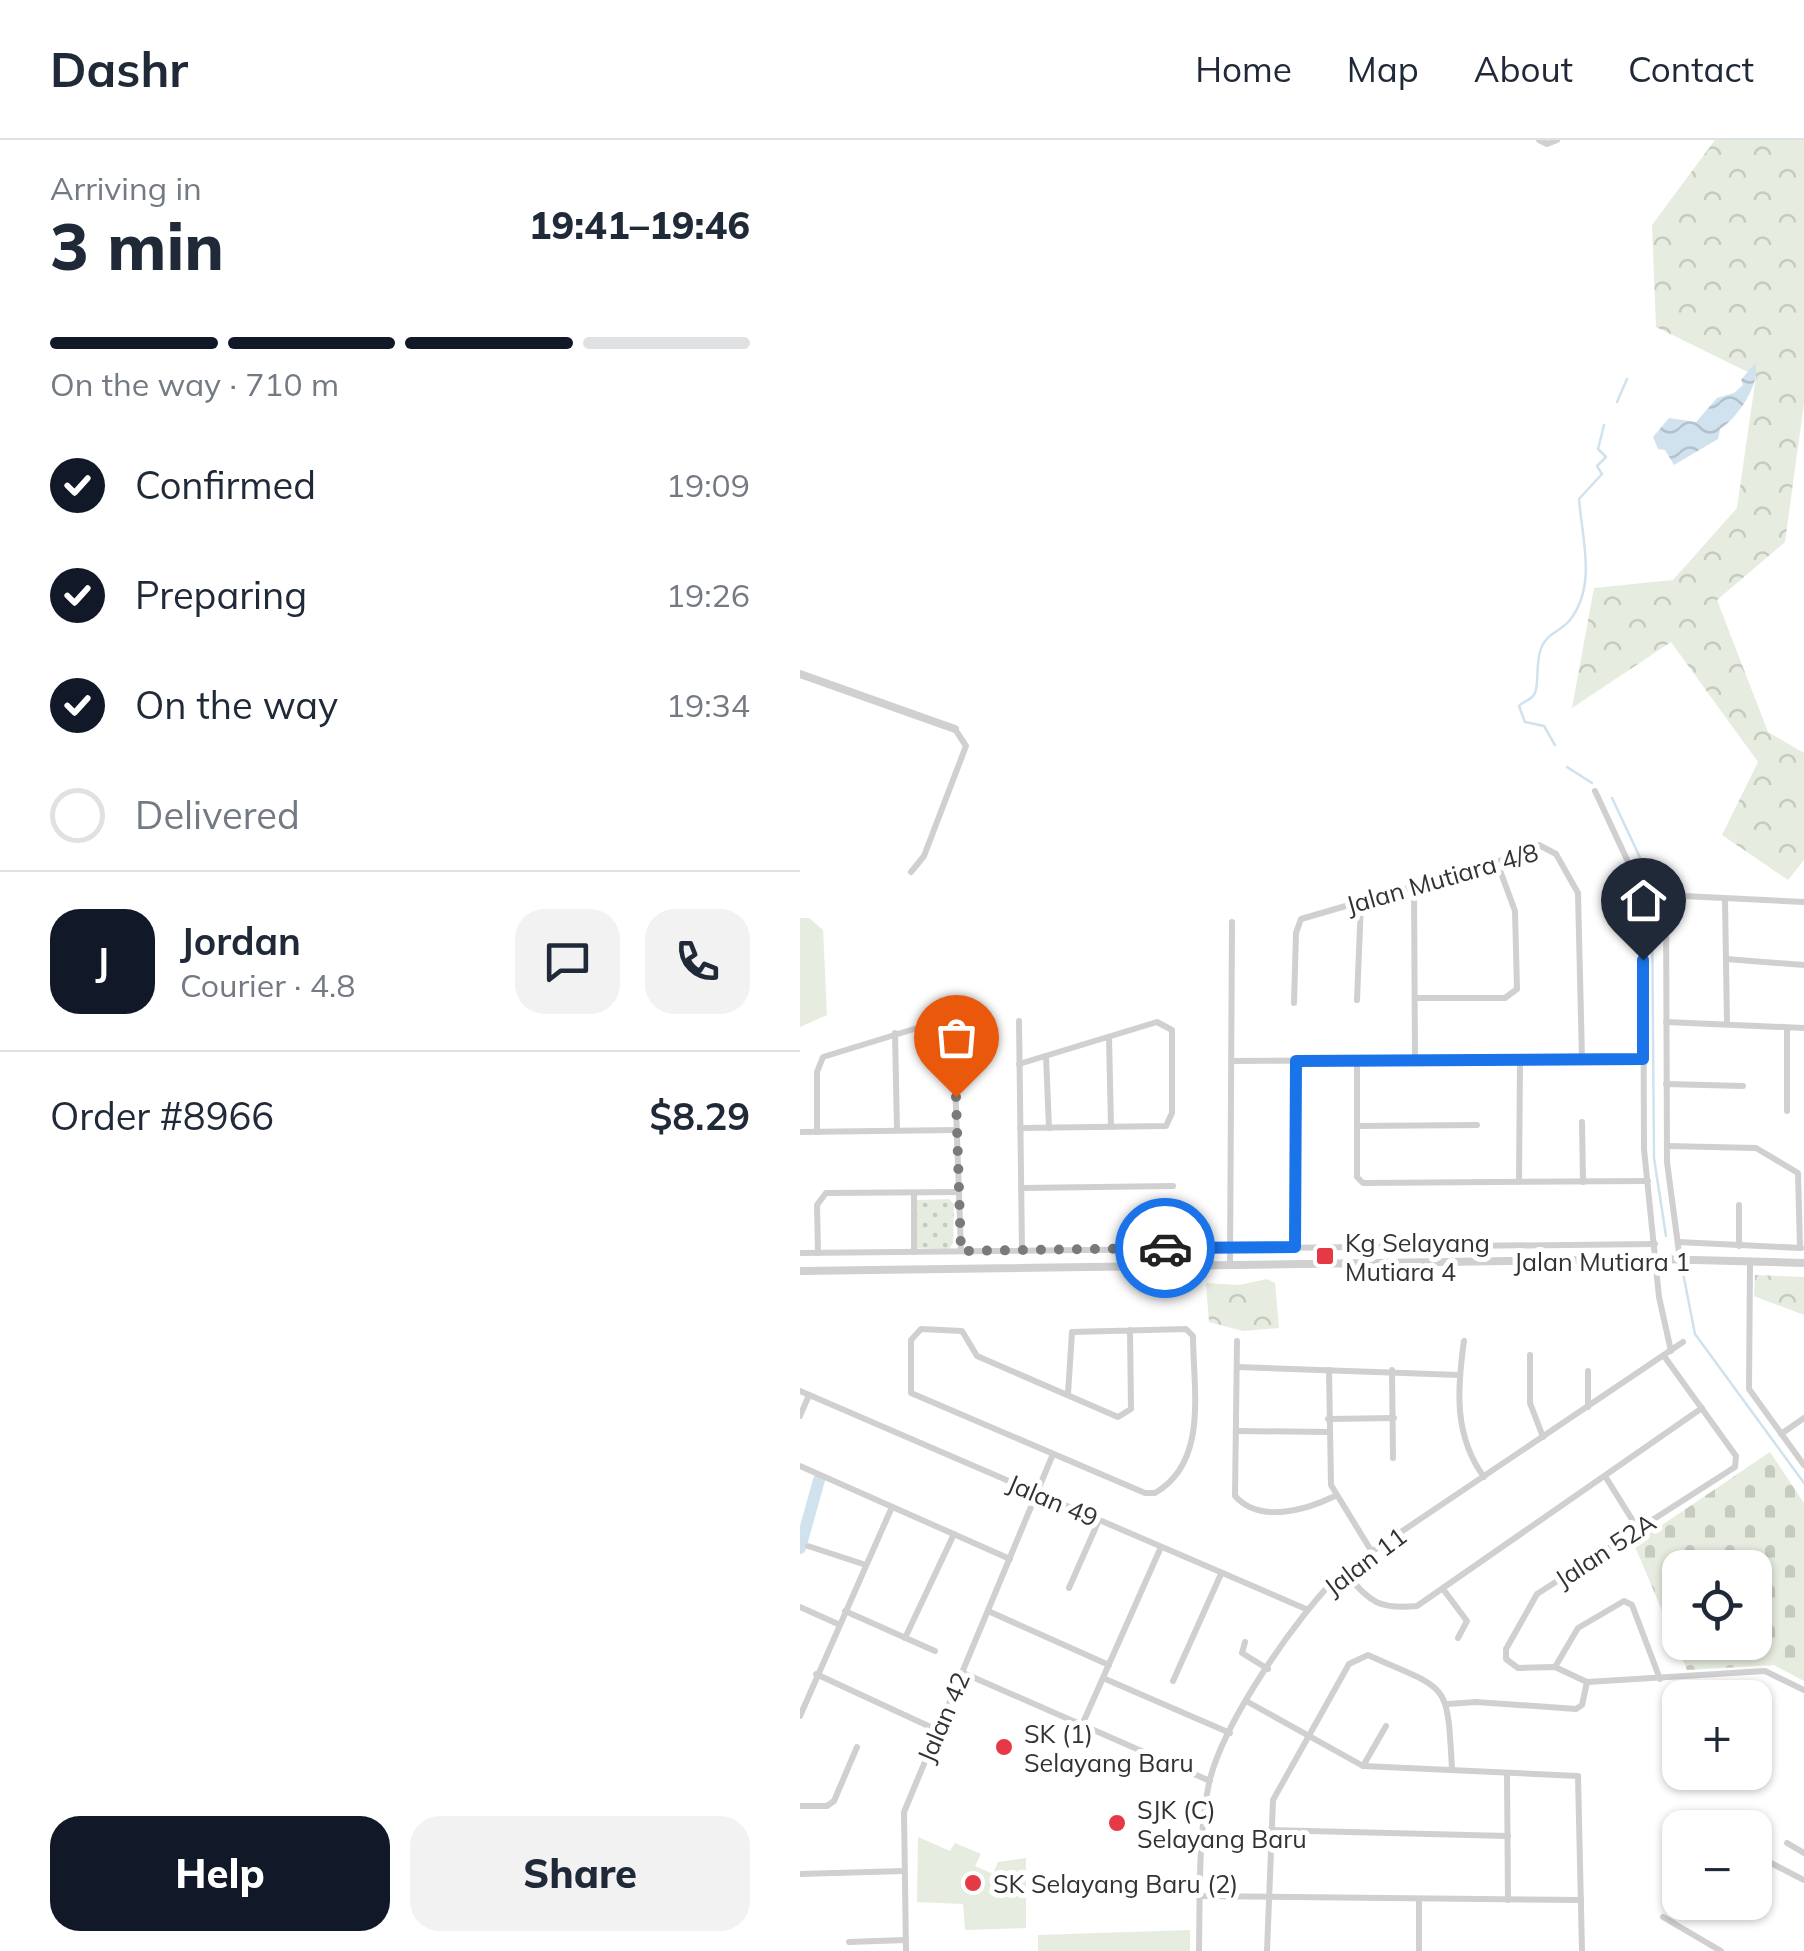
<!DOCTYPE html>
<meta charset="utf-8">
<style>
body{margin:0;font-family:Mulish,sans-serif;background:#f2f2f3;color:#1f2937;height:100vh;display:flex;flex-direction:column;font-size:38px;white-space:nowrap}
*{box-sizing:border-box;margin:0}
p{font-size:32px;color:#747a83}
.icon{flex:none;width:55px;height:55px;fill:none;stroke:currentColor;stroke-width:2;stroke-linecap:round;stroke-linejoin:round}
.map{position:relative;flex:1;overflow:hidden}
.panel{display:flex;flex-direction:column;background:#fff;width:800px}
.panel>*{flex:none}
.tools{position:absolute;left:862px;top:1410px;display:grid;gap:20px}
.tools a{display:grid;place-items:center;width:110px;height:110px;border-radius:20px;background:#fff;box-shadow:0 2px 8px #0004;font-size:50px}
.pin{position:absolute;display:grid;place-items:center;width:85px;height:85px;color:#fff;margin:-102px -42px;border-radius:50% 50% 50% 0;rotate:-45deg;box-shadow:0 0 10px #0007}
.pin .icon{rotate:45deg}
.courier{position:absolute;display:grid;place-items:center;width:100px;height:100px;margin:-50px;border:8px solid #1a73e8;border-radius:50%;background:#fff;color:#222;box-shadow:0 2px 12px #0007}
.head em{font-style:normal;font-weight:800}
.head div{display:flex;flex-direction:column-reverse}
.head{display:flex;align-items:center;justify-content:space-between;height:170px;padding:0 50px}
h1{font-size:65px;font-weight:800;line-height:75px}
.bar{display:grid;grid-template-columns:repeat(4,1fr);gap:15px 10px;align-content:center;height:120px;padding:0 50px}
.bar i{height:12px;border-radius:8px;background:#e0e1e3}
.bar .current{background:#111827}
.bar p{grid-column:span 4}
.line{display:flex;align-items:center;gap:25px;padding:0 50px;border-top:2px solid #e0e1e3}
.line div{flex:1}
.round{display:grid;place-items:center;flex:none;width:105px;height:105px;border-radius:30px;background:#f2f2f3}
ol{padding:0 50px;list-style:none}
li{display:flex;align-items:center;gap:30px;height:110px}
li p{margin-inline-start:auto}
li .icon{padding:10px;border-radius:50%;background:#111827;color:#fff;stroke-width:4}
li:last-child{color:#747a83}
li i{width:55px;height:55px;border:5px solid #e0e1e3;border-radius:50%}
.action{display:flex;gap:20px;margin-top:auto;padding:20px 50px}
.action a{flex:1;height:115px;border-radius:30px;background:#111827;color:#fff;font-size:40px;font-weight:800;line-height:115px;text-align:center}
.action a+a{background:#f2f2f3;color:#1f2937}
header{display:flex;align-items:center;gap:60px;box-sizing:border-box;height:140px;padding:0 50px;background:#fff;border-bottom:2px solid #e0e1e3}
header strong{font-size:48px}
nav{display:flex;gap:55px;margin-inline-start:auto;font-size:35px}
main{display:flex;flex:1;min-height:0}
.map>svg:first-child{display:block}
</style>
<header>
<strong>Dashr</strong>
<nav><a>Home</a><a>Map</a><a>About</a><a>Contact</a></nav>
</header>
<main>
<section class="panel">
<div class="head"><div><h1>3 min</h1><p>Arriving in</p></div><em>19:41–19:46</em></div>
<div class="bar"><i class="current"></i><i class="current"></i><i class="current"></i><i></i><p>On the way · 710 m</p></div>
<ol>
<li><svg class="icon" aria-label="check" viewBox="0 0 24 24"><path d="M5 12l5 5 9-10"/></svg>Confirmed<p>19:09</p></li>
<li><svg class="icon" aria-label="check" viewBox="0 0 24 24"><path d="M5 12l5 5 9-10"/></svg>Preparing<p>19:26</p></li>
<li><svg class="icon" aria-label="check" viewBox="0 0 24 24"><path d="M5 12l5 5 9-10"/></svg>On the way<p>19:34</p></li>
<li><i></i>Delivered</li>
</ol>
<div class="line" style="height:180px"><b class="round" style="background:#111827;color:#fff">J</b><div><b>Jordan</b><p>Courier · 4.8</p></div><a class="round"><svg class="icon" aria-label="chat" viewBox="0 0 24 24"><path d="M4 5h16v11H9l-5 4z"/></svg></a><a class="round"><svg class="icon" aria-label="phone" viewBox="0 0 24 24"><path d="M5 4h4l2 5-3 2q2 4 5 5l2-3 5 2v4C11 20 4 13 5 4z"/></svg></a></div>
<div class="line" style="height:130px"><div>Order #8966</div><b>$8.29</b></div>
<div class="action"><a>Help</a><a>Share</a></div>
</section>
<div class="map">
<svg width="1004" height="1811" viewBox="0 0 1004 1811">
<defs>
<pattern id="grass-dots" width="8" height="8" patternUnits="userSpaceOnUse" patternTransform="scale(2.5)"><rect width="8" height="8" fill="#e6ecdf"/><path d="M2 2h.1M6 6h.1" fill="none" stroke="#c6cbc0" stroke-width="1.8" stroke-linecap="round"/></pattern>
<pattern id="forest-crowns" width="20" height="18" patternUnits="userSpaceOnUse" patternTransform="scale(2.5)"><rect width="20" height="18" fill="#e6ecdf"/><path d="M2 6a3 3 0 1 1 6 0M12 15a3 3 0 1 1 6 0" fill="none" stroke="#c6cbc0"/></pattern>
<pattern id="cemetery-stones" width="16" height="16" patternUnits="userSpaceOnUse" patternTransform="scale(2.5)"><rect width="16" height="16" fill="#e6ecdf"/><path d="M2 7V4a2 2 0 0 1 4 0v3zM10 15v-3a2 2 0 0 1 4 0v3z" fill="#c6cbc0"/></pattern>
<pattern id="water-waves" width="16" height="10" patternUnits="userSpaceOnUse" patternTransform="scale(2.5)"><rect width="16" height="10" fill="#cfe2ee"/><path d="M0 5q4-4 8 0t8 0" fill="none" stroke="#b2c2cd"/></pattern>
</defs>
<rect width="100%" height="100%" fill="#fff"/>
<polygon fill="url(#grass-dots)" points="149,1059 154,1064 153,1103 149,1109 117,1108 117,1060"/>
<g fill="url(#forest-crowns)">
<polygon points="915,0 1004,0 1004,263 985,402 917,460 968,592 1004,613 1004,720 988,740 922,695 958,622 871,502 772,568 794,448 873,440 937,368 956,236 856,187 852,85"/>
<polygon points="955,1135 1004,1137 1004,1175 954,1156"/>
<polygon points="467,1139 475,1143 479,1188 443,1191 409,1182 406,1143 439,1145"/>
</g>
<path fill="url(#cemetery-stones)" fill-rule="evenodd" d="M970 1312 1004 1363V1541L974 1525 887 1530 834 1404ZM880 1428H955V1502H880Z"/>
<g fill="#e6ecdf">
<polygon points="0,778 9,778 23,790 27,875 0,887"/>
<polygon points="118,1697 150,1711 155,1703 181,1714 175,1726 193,1734 198,1722 226,1718 226,1788 165,1790 163,1764 117,1762"/>
<polygon points="390,1790 390,1811 238,1811 238,1795"/>
</g>
<path fill="url(#water-waves)" d="M955 223C962 242 937 279 920 289L918 299 874 325 865 310 858 309 853 297 869 278 896 282 917 258 934 253 943 245 941 240Z"/>
<g fill="none" stroke-linecap="round" stroke-linejoin="round">
<g stroke="#cfe2ee" stroke-width="2.5">
<polyline points="817,262 827,239"/>
<path d="M755 605 744 586 725 582 719 566C722 562 728 561 732 557 741 550 734 521 742 506 748 493 761 491 770 480 797 445 782 399 779 359L802 334 797 326 806 317 798 309 804 285"/>
<polyline points="767,627 792,643"/>
<polyline points="812,658 853,745"/>
<polyline points="852,765 854,1018 866,1096"/>
<polyline points="883,1133 895,1194 1004,1343"/>
</g>
<polyline stroke="#cfe2ee" stroke-width="12" points="0,1408 19,1340"/>
<g stroke="#d0d0d0" stroke-width="6">
<polyline points="739,0 747,4 757,0"/>
<polyline points="795,651 843,754 844,1009 859,1157 871,1211"/>
<polyline points="111,732 124,716 166,606 155,589"/>
<polyline points="614,744 615,920"/>
<polyline points="843,754 1004,762"/>
<polyline points="866,756 867,1022 880,1120"/>
<polyline points="925,759 927,884"/>
<polyline points="926,819 1004,825"/>
<polyline points="615,858 705,858 717,849 715,771 697,722"/>
<polyline points="557,860 561,762"/>
<polyline points="494,863 496,793 501,779 697,722 739,705 756,714 778,753 782,919"/>
<polyline points="219,881 222,1110"/>
<polyline points="866,882 1004,888"/>
<polyline points="987,888 987,971"/>
<polyline points="95,893 97,990"/>
<polyline points="309,897 311,987"/>
<polyline points="246,916 249,988"/>
<polyline points="431,921 843,919"/>
<polyline points="557,921 557,1037 563,1043 848,1041"/>
<polyline points="219,924 357,882 372,890 372,973 366,986 220,988"/>
<polyline points="866,944 943,946"/>
<polyline points="782,982 783,1042"/>
<polyline points="557,986 677,985"/>
<polyline points="0,992 157,990"/>
<polyline points="17,992 17,932 23,917 140,881 153,883 161,1111"/>
<polyline points="867,1006 956,1008 998,1033 1000,1108"/>
<polyline points="719,1042 720,920"/>
<polyline points="221,1048 373,1046"/>
<polyline points="878,1102 1001,1108"/>
<polyline points="939,1106 939,1065"/>
<polyline points="495,1107 495,921"/>
<polyline points="114,1112 114,1054"/>
<polyline points="0,1113 855,1104"/>
<polyline points="18,1113 17,1065 26,1053 159,1052"/>
<polyline points="950,1122 949,1249 1004,1325"/>
<polyline points="430,1124 432,782"/>
<path d="M437 1201 435 1356C460 1384 506 1370 535 1356"/>
<path d="M664 1201C657 1250 654 1296 684 1337"/>
<polyline points="730,1215 730,1263 743,1297"/>
<polyline points="864,1216 936,1316 935,1327 737,1454 706,1509 706,1519 718,1528 755,1527 787,1542 965,1531 1004,1550"/>
<polyline points="438,1227 659,1235"/>
<polyline points="529,1230 531,1345 572,1412"/>
<polyline points="592,1230 593,1318"/>
<polyline points="0,1251 506,1469"/>
<path d="M268 1254 272 1192 386 1189 393 1196C393 1248 409 1322 355 1353H345L111 1253V1200L121 1189 162 1191 177 1216 318 1277 331 1269 330 1190"/>
<polyline points="788,1267 788,1231"/>
<polyline points="0,1276 9,1255"/>
<polyline points="528,1279 594,1278"/>
<polyline points="437,1291 528,1292"/>
<polyline points="981,1294 1004,1278"/>
<polyline points="0,1326 210,1419"/>
<polyline points="805,1336 838,1389"/>
<polyline points="8,1406 66,1425"/>
<path d="M543 1431C570 1460 575 1470 617 1466L902 1268"/>
<polyline points="269,1448 299,1380"/>
<polyline points="643,1449 667,1481 658,1498"/>
<polyline points="0,1467 38,1484"/>
<polyline points="45,1471 135,1511"/>
<polyline points="188,1471 309,1525"/>
<polyline points="105,1498 154,1394"/>
<polyline points="445,1502 442,1513 468,1529"/>
<polyline points="755,1527 778,1488 824,1461 832,1465 860,1539"/>
<polyline points="161,1532 410,1641"/>
<polyline points="16,1534 137,1590"/>
<polyline points="303,1538 430,1593"/>
<polyline points="373,1541 421,1434"/>
<polyline points="448,1562 563,1626 778,1636 782,1811"/>
<polyline points="648,1564 676,1562 776,1569 782,1565 787,1542"/>
<polyline points="0,1576 92,1367"/>
<polyline points="282,1585 361,1407"/>
<polyline points="563,1626 586,1586"/>
<polyline points="707,1633 708,1760"/>
<polyline points="0,1666 27,1666 34,1661 57,1607"/>
<polyline points="918,1684 923,1688"/>
<polyline points="469,1690 708,1696"/>
<polyline points="987,1703 1004,1713"/>
<polyline points="955,1706 964,1711 965,1720 1004,1740"/>
<polyline points="0,1734 104,1731"/>
<polyline points="400,1756 781,1760"/>
<polyline points="619,1759 619,1811"/>
<polyline points="863,1777 921,1811"/>
<polyline points="49,1802 105,1800"/>
<polyline points="106,1811 104,1672 253,1314"/>
<path d="M399 1811C400 1756 398 1697 409 1643 423 1582 498 1474 543 1431L883 1202"/>
<path d="M467 1811 473 1660 549 1524 568 1515C649 1552 647 1538 652 1629"/>
</g>
<g stroke="#d0d0d0" stroke-width="8">
<polyline points="0,534 155,589"/>
<polyline points="0,1131 857,1119 1004,1123"/>
</g>
</g>
<g fill="none" stroke-linecap="round" stroke-linejoin="round">
<polyline stroke="#7a7a7a" stroke-width="10" stroke-dasharray="0 18" points="156,957 161,1111 365,1108"/>
<polyline stroke="#1a73e8" stroke-width="12" points="365,1108 495,1107 496,921 843,919 843,820"/>
</g>
<g fill="#e63946" stroke="#fff" stroke-width="4">
<rect x="515" y="1106" width="20" height="20" rx="5"/>
<circle cx="204" cy="1607" r="10"/>
<circle cx="317" cy="1683" r="10"/>
<circle cx="173" cy="1743" r="10"/>
</g>
<g text-anchor="middle" dominant-baseline="central" stroke-width="10" stroke-linejoin="round" paint-order="stroke">
<g font-size="25" fill="#333" stroke="#fff">
<text transform="translate(642 738) rotate(-16)">Jalan Mutiara 4/8</text>
<text x="802" y="1121">Jalan Mutiara 1</text>
<text transform="translate(253 1360) rotate(23)">Jalan 49</text>
<text transform="translate(805 1410) rotate(-33)">Jalan 52A</text>
<text transform="translate(565 1421) rotate(-37)">Jalan 11</text>
<text transform="translate(143 1577) rotate(-67)">Jalan 42</text>
</g>
<g font-size="25" fill="#333" stroke="#fff" text-anchor="start">
<text x="545" y="1102">Kg Selayang<tspan x="545" dy="29">Mutiara 4</tspan></text>
<text x="224" y="1593">SK (1)<tspan x="224" dy="29">Selayang Baru</tspan></text>
<text x="337" y="1669">SJK (C)<tspan x="337" dy="29">Selayang Baru</tspan></text>
<text x="193" y="1743">SK Selayang Baru (2)</text>
</g>
</g>
</svg>
<div class="tools">
<a><svg class="icon" aria-label="locate" viewBox="0 0 24 24"><circle cx="12" cy="12" r="6"/><path d="M12 2v4M12 18v4M2 12h4M18 12h4"/></svg></a>
<a>+</a>
<a>−</a>
</div>
<div class="pin" style="left:156px;top:957px;background:#ea580c"><svg class="icon" aria-label="bag" viewBox="0 0 24 24"><path d="M5 8h14l-1 12H6zM9 8a3 3 0 0 1 6 0"/></svg></div>
<div class="pin" style="left:843px;top:820px;background:#1f2937"><svg class="icon" aria-label="home" viewBox="0 0 24 24"><path d="M3 11l9-7 9 7M6 9v11h12V9"/></svg></div>
<div class="courier" style="left:365px;top:1108px"><svg class="icon" aria-label="car" viewBox="0 0 24 24"><path d="M5 17H2v-5l4-1 3-4h7l3 4 3 1v5h-3M9 17h6M6 11h13"/><circle cx="7" cy="17" r="2"/><circle cx="17" cy="17" r="2"/></svg></div>
</div>
</main>
